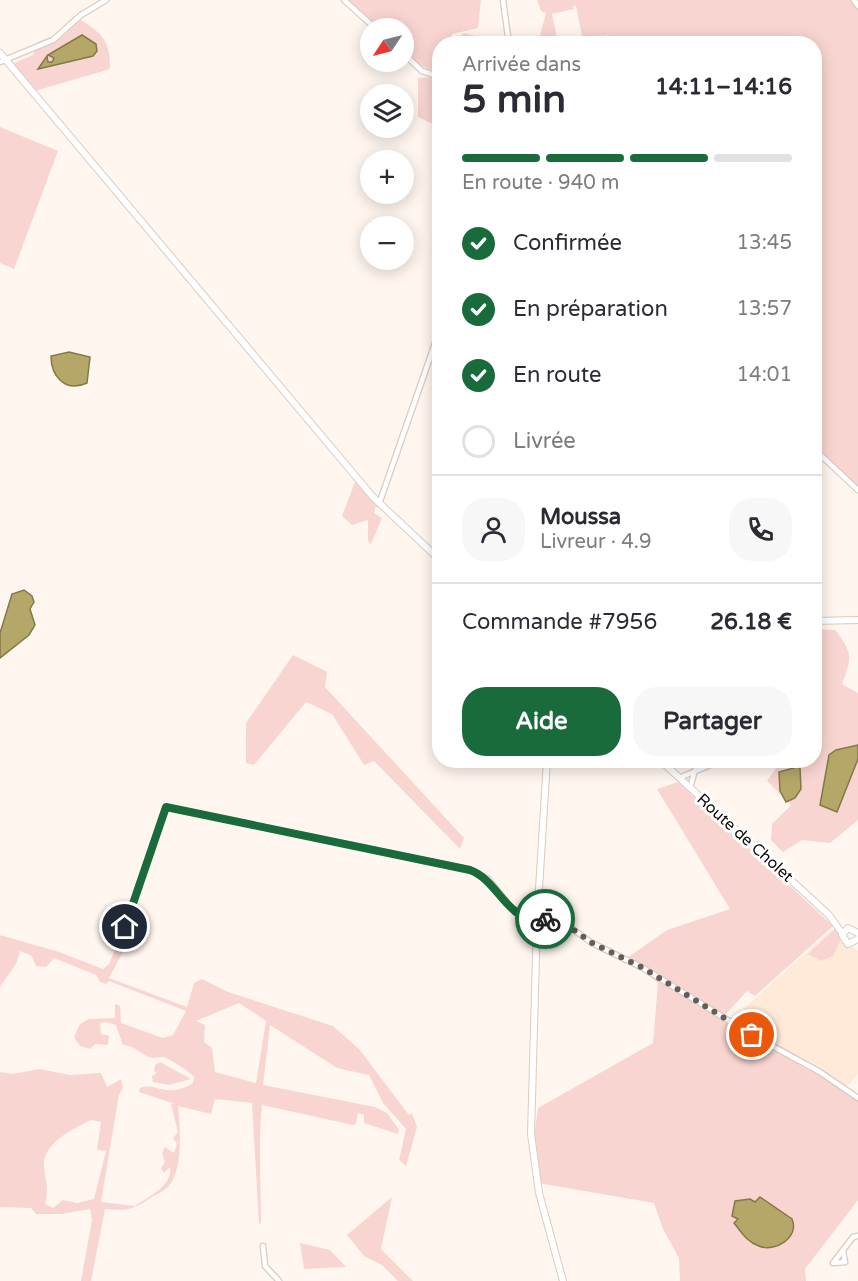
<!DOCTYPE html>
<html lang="fr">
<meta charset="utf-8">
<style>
body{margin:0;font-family:"Varela Round",sans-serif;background:#f7f7f7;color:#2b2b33;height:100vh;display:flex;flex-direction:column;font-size:22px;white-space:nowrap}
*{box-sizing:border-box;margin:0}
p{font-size:20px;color:#7c7c81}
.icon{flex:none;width:33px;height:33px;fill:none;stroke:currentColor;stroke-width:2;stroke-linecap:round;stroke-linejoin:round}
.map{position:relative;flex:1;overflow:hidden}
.sheet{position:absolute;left:432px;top:36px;width:390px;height:732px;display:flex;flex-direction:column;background:#fff;border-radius:24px;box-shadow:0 3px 15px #0003}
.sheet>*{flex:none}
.needle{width:39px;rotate:235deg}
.controls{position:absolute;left:360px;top:18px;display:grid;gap:12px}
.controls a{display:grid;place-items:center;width:54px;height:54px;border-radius:50%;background:#fff;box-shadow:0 3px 15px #0003;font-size:30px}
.pin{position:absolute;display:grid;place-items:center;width:51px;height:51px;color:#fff;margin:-26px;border:3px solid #fff;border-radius:50%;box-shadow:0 2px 6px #0007}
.courier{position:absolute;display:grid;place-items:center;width:60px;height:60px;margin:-30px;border:4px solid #196b3c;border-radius:50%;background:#fff;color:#222;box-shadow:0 2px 8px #0007}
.summary em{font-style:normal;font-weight:800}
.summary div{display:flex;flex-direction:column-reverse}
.summary{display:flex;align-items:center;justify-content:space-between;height:102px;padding:0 30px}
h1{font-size:39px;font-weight:800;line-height:45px}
.bar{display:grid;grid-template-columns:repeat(4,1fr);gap:9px 6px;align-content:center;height:72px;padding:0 30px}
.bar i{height:8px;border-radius:4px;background:#e1e1e2}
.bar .active{background:#196b3c}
.bar p{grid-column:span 4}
.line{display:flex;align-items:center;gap:15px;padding:0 30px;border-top:2px solid #e1e1e2}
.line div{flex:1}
.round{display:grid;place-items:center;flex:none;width:63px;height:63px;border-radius:24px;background:#f7f7f7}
ol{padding:0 30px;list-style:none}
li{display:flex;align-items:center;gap:18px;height:66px}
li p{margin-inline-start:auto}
li .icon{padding:6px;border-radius:50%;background:#196b3c;color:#fff;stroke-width:4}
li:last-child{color:#7c7c81}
li i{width:33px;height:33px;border:3px solid #e1e1e2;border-radius:50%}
.primary-button{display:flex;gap:12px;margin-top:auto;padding:12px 30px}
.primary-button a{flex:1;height:69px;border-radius:24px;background:#196b3c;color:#fff;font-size:24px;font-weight:800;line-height:69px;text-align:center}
.primary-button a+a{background:#f7f7f7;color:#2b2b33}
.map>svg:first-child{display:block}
</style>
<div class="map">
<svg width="858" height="1281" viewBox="0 0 858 1281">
<rect width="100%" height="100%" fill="#fff6ef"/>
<polygon fill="#ffe9d8" points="832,930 858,951 858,1074 846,1087 794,1053 732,1019"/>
<g fill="#f9d5d1" fill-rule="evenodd">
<path d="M349 0H481L478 28 452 34 453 42 464 33 479 37 483 43 440 44 439 71C424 71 415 61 404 51V28H379Z"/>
<polygon points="537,0 858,0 858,488 815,446 814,44 611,44 608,35 583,41 576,6 573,6 574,9 552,14 558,43 538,43 546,13 541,11"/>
<path d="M74 16C99 31 111 38 110 69L35 91 12 64 33 55 37 42 53 36Z"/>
<polygon points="439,77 439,127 418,117 418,78"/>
<polygon points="0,127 58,151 14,269 0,263"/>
<polygon points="355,482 376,505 374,513 382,518 371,544 368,541 368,520 352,525 342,516"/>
<path d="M815 629 835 630C853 652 852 658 842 684L858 693V820L830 843 802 840 783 852 771 840 772 824 791 805 767 781 781 761 814 760Z"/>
<polygon points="293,655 327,672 325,687 464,838 460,849 374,761 364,765 332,714 306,702 254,765 246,763 246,723"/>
<polygon points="678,782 833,926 755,996 747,991 724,1016 794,1053 858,1096 858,1200 805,1269 806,1281 680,1281 679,1258 663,1229 654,1203 538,1183 532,1151 538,1108 653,1043 658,983 627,958 667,930 730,909 657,789"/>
<polygon points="837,927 841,939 833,956 821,961 808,954"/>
<path d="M0 935 59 952 103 969 109 964 116 947 125 948 109 978 187 1007 194 983 202 979 228 992 333 1026 359 1049 409 1115 412 1113 417 1127 406 1166 399 1160 406 1129 383 1103 369 1075 337 1068 270 1025 263 1085 375 1107 387 1113 399 1130 398 1134 364 1123V1115L358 1113 356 1124 353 1125 262 1105C258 1144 261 1183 261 1223L259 1224 252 1103 215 1099 211 1114 178 1106C180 1126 184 1170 168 1187 164 1191 157 1194 152 1197 133 1210 128 1211 105 1209L91 1281H81L92 1220 90 1209 61 1214H36L31 1208 0 1207V1072L12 1074 40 1069 70 1075 101 1073 107 1087 121 1079 123 1088 119 1095 101 1202 135 1206C148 1197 173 1186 170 1167L164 1173 161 1168 165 1162 162 1153 165 1147 174 1153 177 1144 173 1138 178 1132 171 1104H175L139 1092 140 1088C157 1081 165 1100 193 1083L194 1077C192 1073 167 1057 163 1057 158 1057 154 1059 149 1057 139 1053 135 1046 123 1045L116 1025 105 1022 100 1023 101 1034 109 1036 108 1045 95 1044 90 1049 80 1046 74 1037 80 1024 89 1019 115 1018V1004L120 1006 121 1023 163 1038 173 1035 186 1011 109 981 106 984 100 982 96 975 54 958 46 967 36 966 32 956 20 951 16 964 0 987ZM239 1003 266 1021 256 1083 215 1072 212 1048 204 1042 205 1025 196 1021ZM91 1120 101 1122 97 1150 106 1151 94 1199 77 1203 63 1200 53 1208 45 1204C49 1186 46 1184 44 1167 42 1143 73 1129 91 1120Z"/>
<polygon points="160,1062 191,1079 169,1085 153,1082 152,1076 157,1073 154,1071 155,1065"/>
<polygon points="392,1197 381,1249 413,1281 398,1281 382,1265 364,1256 347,1235"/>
<polygon points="300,1243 330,1250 346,1267 304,1269"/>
</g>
<g fill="#b5a767" stroke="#84784a" stroke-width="1.5">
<polygon points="82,35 96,44 97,51 93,56 38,69 47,56 48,62 52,62 54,58 48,55"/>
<path d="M69 352 90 357 87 383C65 393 51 376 51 356Z"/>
<polygon points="24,590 32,596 34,602 30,609 35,625 29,635 0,658 0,633 12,594"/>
<polygon points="858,745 858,759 837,812 820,805 829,755 836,750"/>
<polygon points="797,767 800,768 801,789 795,798 786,802 780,791 779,772"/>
<path d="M760 1197 792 1219C800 1237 775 1253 759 1246 747 1242 742 1233 734 1223L738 1219 732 1216 735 1201 750 1199 755 1202Z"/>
</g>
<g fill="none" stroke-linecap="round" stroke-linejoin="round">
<defs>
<g id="minor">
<polyline points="344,0 375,28"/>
<polyline points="503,0 509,44"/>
<polyline points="854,0 858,6"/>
<polyline points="404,54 422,71 440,77"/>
<polyline points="0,62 53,40 81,15 106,0"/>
<polyline points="814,449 858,490"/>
<polyline points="379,504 440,329"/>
<polyline points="679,778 722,760"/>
<polyline points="690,788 695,770"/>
<polyline points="125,927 166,807 467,869 488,879 515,912 535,920 564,923 592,943 643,968 752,1035 820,1072 858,1098"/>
<polyline points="263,1246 265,1266 279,1281"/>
<polyline points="843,1251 845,1262 833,1263 853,1237 858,1236"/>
</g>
<g id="major">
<polyline points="0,53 373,497 440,560"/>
<polyline points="814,621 858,620"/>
<polyline points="547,760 537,921 531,1134 539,1193 563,1281"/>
<polyline points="660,760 829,915 842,933"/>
<polyline points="858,933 848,928 842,935 848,944 858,939"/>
<polyline points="541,935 543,900"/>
</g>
</defs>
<use href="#minor" stroke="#daccc0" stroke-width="7"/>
<use href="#major" stroke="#daccc0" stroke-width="8"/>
<use href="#minor" stroke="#fff" stroke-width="4.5"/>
<use href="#major" stroke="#fff" stroke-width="6"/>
</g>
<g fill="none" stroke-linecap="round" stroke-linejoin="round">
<polyline stroke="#645d58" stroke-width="6" stroke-dasharray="0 10.8" points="545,919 564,923 592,943 643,968 752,1035"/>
<path stroke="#196b3c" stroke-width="8" d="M125 927 166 807 470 870C500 881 507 925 545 919"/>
</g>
<g text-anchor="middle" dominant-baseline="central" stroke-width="6" stroke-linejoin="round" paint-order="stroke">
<g font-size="16" fill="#100b07" stroke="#fff">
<text transform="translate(745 838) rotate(42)">Route de Cholet</text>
</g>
</g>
</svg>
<div class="controls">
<a><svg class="needle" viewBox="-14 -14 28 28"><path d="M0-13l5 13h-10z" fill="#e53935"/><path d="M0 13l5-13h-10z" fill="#7c7c81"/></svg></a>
<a><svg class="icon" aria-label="layers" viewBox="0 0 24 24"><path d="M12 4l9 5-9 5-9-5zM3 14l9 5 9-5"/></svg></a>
<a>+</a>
<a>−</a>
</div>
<div class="pin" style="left:752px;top:1035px;background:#ea580c"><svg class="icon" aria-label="bag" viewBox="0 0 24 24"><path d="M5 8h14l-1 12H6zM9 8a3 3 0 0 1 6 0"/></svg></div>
<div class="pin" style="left:125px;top:927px;background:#1f2937"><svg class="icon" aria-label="home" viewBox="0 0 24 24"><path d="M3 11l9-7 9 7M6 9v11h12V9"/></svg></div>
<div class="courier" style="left:545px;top:919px"><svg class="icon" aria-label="bike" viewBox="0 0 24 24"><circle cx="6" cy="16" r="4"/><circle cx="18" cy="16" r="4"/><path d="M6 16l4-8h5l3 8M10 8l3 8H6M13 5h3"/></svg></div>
<section class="sheet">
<div class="summary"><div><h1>5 min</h1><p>Arrivée dans</p></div><em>14:11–14:16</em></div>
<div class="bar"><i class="active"></i><i class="active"></i><i class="active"></i><i></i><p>En route · 940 m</p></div>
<ol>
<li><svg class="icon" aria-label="check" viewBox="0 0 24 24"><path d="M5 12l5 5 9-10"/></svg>Confirmée<p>13:45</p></li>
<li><svg class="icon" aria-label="check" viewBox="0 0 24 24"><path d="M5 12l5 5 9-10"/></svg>En préparation<p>13:57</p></li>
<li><svg class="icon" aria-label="check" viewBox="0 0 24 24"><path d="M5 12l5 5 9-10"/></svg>En route<p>14:01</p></li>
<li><i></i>Livrée</li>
</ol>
<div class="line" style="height:108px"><a class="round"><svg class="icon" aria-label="person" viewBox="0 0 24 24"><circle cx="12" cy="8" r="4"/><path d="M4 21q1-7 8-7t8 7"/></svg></a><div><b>Moussa</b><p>Livreur · 4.9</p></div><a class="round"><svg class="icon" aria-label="phone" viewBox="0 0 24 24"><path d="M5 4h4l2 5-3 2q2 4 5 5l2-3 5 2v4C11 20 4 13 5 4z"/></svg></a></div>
<div class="line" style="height:78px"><div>Commande #7956</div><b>26.18 €</b></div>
<div class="primary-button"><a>Aide</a><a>Partager</a></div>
</section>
</div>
